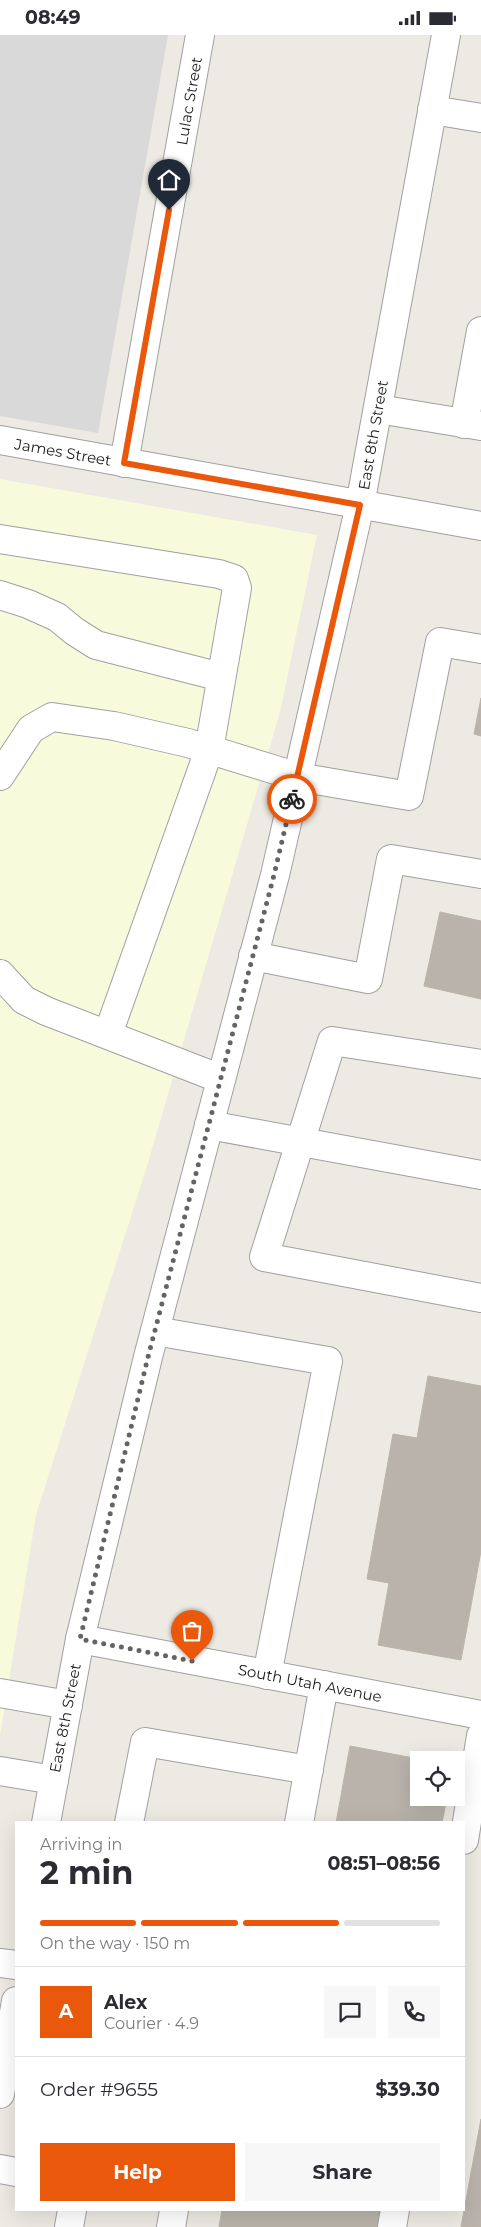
<!DOCTYPE html>
<meta charset="utf-8">
<style>
body{margin:0;font-family:Montserrat,sans-serif;background:#f7f7f7;color:#2b2b33;height:100vh;display:flex;flex-direction:column;font-size:19px;white-space:nowrap}
*{box-sizing:border-box;margin:0}
p{font-size:16px;color:#7c7c81}
.icon{flex:none;width:28px;height:28px;fill:none;stroke:currentColor;stroke-width:2;stroke-linecap:round;stroke-linejoin:round}
.map{position:relative;flex:1;overflow:hidden}
.panel{position:absolute;left:15px;top:1786px;width:450px;height:390px;display:flex;flex-direction:column;background:#fff;border-radius:0px;box-shadow:0 5px 20px #0002}
.panel>*{flex:none}
.tools{position:absolute;left:410px;top:1716px;display:grid;gap:10px}
.tools a{display:grid;place-items:center;width:55px;height:55px;border-radius:0px;background:#fff;box-shadow:0 5px 20px #0002;font-size:25px}
.pin{position:absolute;display:grid;place-items:center;width:42px;height:42px;color:#fff;margin:-51px -21px;border-radius:50% 50% 50% 0;rotate:-45deg;box-shadow:0 0 5px #0007}
.pin .icon{rotate:45deg}
.courier{position:absolute;display:grid;place-items:center;width:50px;height:50px;margin:-25px;border:4px solid #ea580c;border-radius:50%;background:#fff;color:#222;box-shadow:0 1px 6px #0007}
.summary em{font-style:normal;font-weight:700}
.summary div{display:flex;flex-direction:column-reverse}
.summary{display:flex;align-items:center;justify-content:space-between;height:85px;padding:0 25px}
h1{font-size:32px;font-weight:700;line-height:38px}
.bar{display:grid;grid-template-columns:repeat(4,1fr);gap:8px 5px;align-content:center;height:60px;padding:0 25px}
.bar i{height:6px;border-radius:4px;background:#e1e1e2}
.bar .current{background:#ea580c}
.bar p{grid-column:span 4}
.line{display:flex;align-items:center;gap:12px;padding:0 25px;border-top:1px solid #e1e1e2}
.line div{flex:1}
.round{display:grid;place-items:center;flex:none;width:52px;height:52px;border-radius:0px;background:#f7f7f7}
.primary-button{display:flex;gap:10px;margin-top:auto;padding:10px 25px}
.primary-button a{flex:1;height:58px;border-radius:0px;background:#ea580c;color:#fff;font-size:20px;font-weight:700;line-height:58px;text-align:center}
.primary-button a+a{background:#f7f7f7;color:#2b2b33}
.status{display:flex;justify-content:space-between;align-items:center;height:35px;padding:0 25px;background:#fff;direction:ltr}
.status svg{height:14px;fill:currentColor}
.map>svg:first-child{display:block}
</style>
<div class="status"><b>08:49</b><svg viewBox="0 0 49 12"><path d="M0 12V9h3v3zM5 12V6h3v6zM10 12V3h3v9zM15 12V0h3v12zM26 1h20v11H26zM47 4h2v5h-2z"/></svg></div>
<div class="map">
<svg width="481" height="2192" viewBox="0 0 481 2192">
<rect width="100%" height="100%" fill="#eceae2"/>
<polygon fill="#dad9d9" points="0,0 168,0 98,398 0,381"/>
<polygon fill="#f7fbdc" points="0,444 317,500 280,677 147,1131 36,1480 0,1700"/>
<g fill="#b9b3ac" stroke="#bcb3a6">
<polygon points="481,663 481,701 474,699"/>
<polygon points="440,877 481,886 481,964 424,951"/>
<polygon points="428,1341 481,1351 481,1516 461,1625 378,1610 389,1548 367,1544 393,1399 417,1403"/>
<polygon points="350,1711 424,1725 419,1725 419,1762 447,1762 442,1788 336,1788"/>
<polygon points="481,2084 481,2192 461,2192"/>
<polygon points="222,2175 380,2175 377,2192 219,2192"/>
</g>
<g fill="none" stroke-linecap="round" stroke-linejoin="round">
<defs>
<g id="minor">
<polyline points="432,75 481,83"/>
<polyline points="378,374 481,391"/>
<polyline points="464,389 481,296"/>
<polyline points="0,405 481,491"/>
<polyline points="124,428 200,0"/>
<polyline points="0,504 219,539 234,544 237,553 209,715 108,999"/>
<polyline points="0,560 28,569 57,582 74,596 96,610 221,642"/>
<polyline points="0,741 31,694 52,682 114,691 188,708 298,742 409,761 440,607 481,614"/>
<polyline points="253,921 368,944 391,824 481,839"/>
<polyline points="0,939 24,965 46,976 221,1044"/>
<polyline points="481,1029 332,1006 264,1222 481,1263"/>
<polyline points="209,1090 481,1140"/>
<polyline points="155,1296 328,1326 267,1640"/>
<polyline points="80,1604 481,1680"/>
<polyline points="0,1658 68,1670"/>
<polyline points="0,1736 54,1745"/>
<polyline points="46,1788 80,1604 148,1322 275,840 360,470 446,0"/>
<polyline points="129,1788 145,1707 309,1735"/>
<polyline points="299,1788 324,1650"/>
<polyline points="464,1805 481,1701"/>
<polyline points="0,1928 16,1930"/>
<polyline points="0,2059 16,1966"/>
<polyline points="0,2134 16,2137"/>
<polyline points="69,2192 72,2175"/>
<polyline points="171,2192 174,2175"/>
<polyline points="392,2192 395,2175"/>
</g>
</defs>
<use href="#minor" stroke="#a0a0a0" stroke-width="30"/>
<use href="#minor" stroke="#fff" stroke-width="28"/>
</g>
<g fill="none" stroke-linecap="round" stroke-linejoin="round">
<polyline stroke="#656461" stroke-width="5" stroke-dasharray="0 9" points="192,1626 80,1604 148,1322 274,840 292,764"/>
<polyline stroke="#ea580c" stroke-width="6" points="169,175 124,428 360,470 292,764"/>
</g>
<g text-anchor="middle" dominant-baseline="central" stroke-width="4.5" stroke-linejoin="round" paint-order="stroke">
<g font-size="15" fill="#1c1c1c" stroke="#fff">
<text transform="translate(189 66) rotate(-80)">Lulac Street</text>
<text transform="translate(373 400) rotate(-80)">East 8th Street</text>
<text transform="translate(63 417) rotate(10)">James Street</text>
<text transform="translate(310 1648) rotate(11)">South Utah Avenue</text>
<text transform="translate(65 1683) rotate(-79)">East 8th Street</text>
</g>
</g>
</svg>
<div class="tools">
<a><svg class="icon" aria-label="locate" viewBox="0 0 24 24"><circle cx="12" cy="12" r="6"/><path d="M12 2v4M12 18v4M2 12h4M18 12h4"/></svg></a>
</div>
<div class="pin" style="left:192px;top:1626px;background:#ea580c"><svg class="icon" aria-label="bag" viewBox="0 0 24 24"><path d="M5 8h14l-1 12H6zM9 8a3 3 0 0 1 6 0"/></svg></div>
<div class="pin" style="left:169px;top:175px;background:#1f2937"><svg class="icon" aria-label="home" viewBox="0 0 24 24"><path d="M3 11l9-7 9 7M6 9v11h12V9"/></svg></div>
<div class="courier" style="left:292px;top:764px"><svg class="icon" aria-label="bike" viewBox="0 0 24 24"><circle cx="6" cy="16" r="4"/><circle cx="18" cy="16" r="4"/><path d="M6 16l4-8h5l3 8M10 8l3 8H6M13 5h3"/></svg></div>
<section class="panel">
<div class="summary"><div><h1>2 min</h1><p>Arriving in</p></div><em>08:51–08:56</em></div>
<div class="bar"><i class="current"></i><i class="current"></i><i class="current"></i><i></i><p>On the way · 150 m</p></div>
<div class="line" style="height:90px"><b class="round" style="background:#ea580c;color:#fff">A</b><div><b>Alex</b><p>Courier · 4.9</p></div><a class="round"><svg class="icon" aria-label="chat" viewBox="0 0 24 24"><path d="M4 5h16v11H9l-5 4z"/></svg></a><a class="round"><svg class="icon" aria-label="phone" viewBox="0 0 24 24"><path d="M5 4h4l2 5-3 2q2 4 5 5l2-3 5 2v4C11 20 4 13 5 4z"/></svg></a></div>
<div class="line" style="height:65px"><div>Order #9655</div><b>$39.30</b></div>
<div class="primary-button"><a>Help</a><a>Share</a></div>
</section>
</div>
